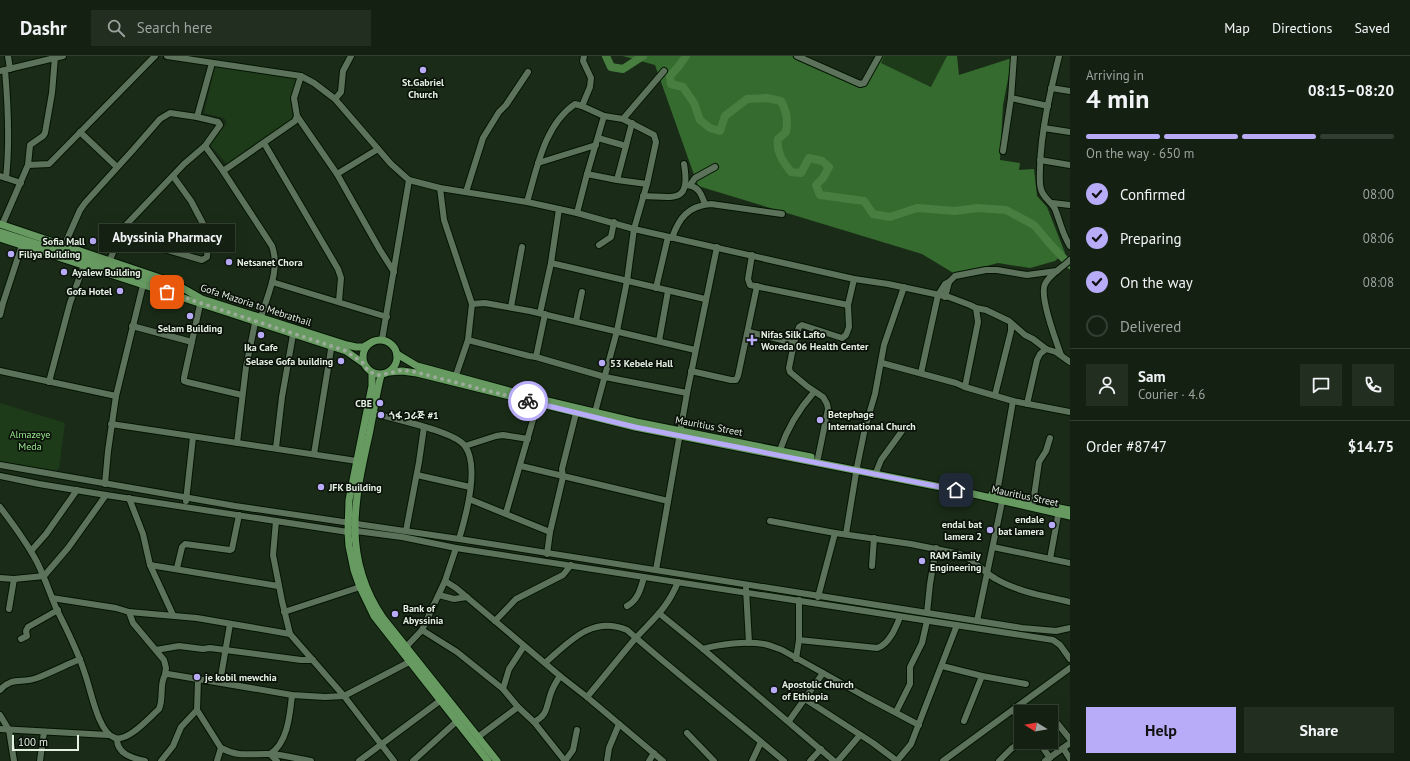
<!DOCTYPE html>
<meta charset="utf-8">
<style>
body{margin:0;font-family:"PT Sans","Noto Sans Ethiopic",sans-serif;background:#212e20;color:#f1f3f6;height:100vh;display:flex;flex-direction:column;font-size:15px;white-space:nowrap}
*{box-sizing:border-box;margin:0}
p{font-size:13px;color:#9da39f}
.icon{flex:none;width:22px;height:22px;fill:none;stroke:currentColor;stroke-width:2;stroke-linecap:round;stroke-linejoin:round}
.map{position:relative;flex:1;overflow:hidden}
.details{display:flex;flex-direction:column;background:#142112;width:340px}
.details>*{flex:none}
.needle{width:26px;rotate:281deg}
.fabs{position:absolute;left:1014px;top:649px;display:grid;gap:8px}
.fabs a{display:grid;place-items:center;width:44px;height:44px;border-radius:0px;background:#142112;box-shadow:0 4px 16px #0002,0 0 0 1px #333e32;font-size:20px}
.scale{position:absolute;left:12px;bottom:10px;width:67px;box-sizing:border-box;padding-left:4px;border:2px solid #e4f0e2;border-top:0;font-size:11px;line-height:14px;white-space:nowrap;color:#e4f0e2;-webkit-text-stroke:3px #0a1209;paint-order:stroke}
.pin{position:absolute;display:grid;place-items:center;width:34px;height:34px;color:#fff;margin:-17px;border-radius:8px;box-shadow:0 2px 6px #0006}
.courier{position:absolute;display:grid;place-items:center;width:40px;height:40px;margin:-20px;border:3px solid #b8abf7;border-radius:50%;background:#fff;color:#222;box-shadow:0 1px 5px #0007}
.bubble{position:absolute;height:28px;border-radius:0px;background:#142112;box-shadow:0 4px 16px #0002,0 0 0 1px #333e32;font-size:13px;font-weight:700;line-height:28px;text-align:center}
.head em{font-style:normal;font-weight:700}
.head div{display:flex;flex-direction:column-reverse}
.head{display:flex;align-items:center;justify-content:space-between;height:68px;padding:0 16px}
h1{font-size:26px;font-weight:700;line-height:30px}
.bar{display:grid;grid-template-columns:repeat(4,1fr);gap:6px 4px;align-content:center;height:48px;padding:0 16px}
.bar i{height:5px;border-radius:3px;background:#333e32}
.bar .active{background:#b8abf7}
.bar p{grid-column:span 4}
.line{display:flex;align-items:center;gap:10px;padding:0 16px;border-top:1px solid #333e32}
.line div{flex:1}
.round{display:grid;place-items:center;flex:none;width:42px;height:42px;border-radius:0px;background:#212e20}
ol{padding:0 16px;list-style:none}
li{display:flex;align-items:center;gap:12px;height:44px}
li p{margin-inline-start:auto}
li .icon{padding:4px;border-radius:50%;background:#b8abf7;color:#111;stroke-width:4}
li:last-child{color:#9da39f}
li i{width:22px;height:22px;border:2px solid #333e32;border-radius:50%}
.cta{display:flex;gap:8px;margin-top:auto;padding:8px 16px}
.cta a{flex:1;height:46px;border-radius:0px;background:#b8abf7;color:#111;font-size:16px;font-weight:700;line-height:46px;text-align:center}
.cta a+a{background:#212e20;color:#f1f3f6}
header{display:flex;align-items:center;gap:24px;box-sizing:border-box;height:56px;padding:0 20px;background:#142112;border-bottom:1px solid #333e32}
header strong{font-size:19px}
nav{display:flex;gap:22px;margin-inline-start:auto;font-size:14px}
.search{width:280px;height:36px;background:#212e20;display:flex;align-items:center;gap:10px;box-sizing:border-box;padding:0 14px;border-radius:0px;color:#9da39f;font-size:15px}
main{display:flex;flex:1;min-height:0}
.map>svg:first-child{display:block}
</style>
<header>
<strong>Dashr</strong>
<div class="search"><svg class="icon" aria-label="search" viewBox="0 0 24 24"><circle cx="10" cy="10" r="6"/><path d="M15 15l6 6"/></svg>Search here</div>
<nav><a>Map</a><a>Directions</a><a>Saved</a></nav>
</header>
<main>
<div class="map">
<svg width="1070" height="705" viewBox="0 0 1070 705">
<rect width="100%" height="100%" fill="#1a2c18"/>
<g fill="#1d3a19">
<polygon points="884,0 947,0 932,31 880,7"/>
<polygon points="215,10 297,23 291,39 293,62 228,109 210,89 227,67 224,62 204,57"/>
<polygon points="0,347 65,367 59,412 56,415 0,407"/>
</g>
<polygon fill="#356b2e" points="623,0 792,0 861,32 877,0 884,0 881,7 931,31 947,0 957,0 959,19 1012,2 1003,49 1000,104 1020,107 1019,114 1034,113 1037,140 1047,151 1065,197 1055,205 1030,212 998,207 955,218 922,198 698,130 655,9"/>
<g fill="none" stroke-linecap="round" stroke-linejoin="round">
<g stroke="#487f41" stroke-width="8">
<polyline points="606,0 611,11 623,13 643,0"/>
<path d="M686 0 679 10 670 20 671 28 683 31 694 47 700 64 710 72 720 75 725 60 747 43 767 42 781 45C787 56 788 64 786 76L778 83C776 96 783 106 791 116L801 117 809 102 822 105 829 111 823 122 816 129 820 139 864 145 873 158 890 161 917 152 955 155 977 152 1006 154 1034 169 1051 189 1070 209"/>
</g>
<defs>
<g id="minor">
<polyline points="8,0 10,13"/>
<polyline points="167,0 301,20 314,27 335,43 391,108 409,124 440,132 527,146 577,157 634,173 854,223 848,249 849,271 846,279 842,282 802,269 799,271 794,287 789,312 790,316 808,331 823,341 827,348 828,353 818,402"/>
<polyline points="797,0 860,28 864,27 879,0"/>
<path d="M1059 0C1050 37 1041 74 1040 112 1040 119 1039 127 1041 133 1043 142 1051 145 1055 153 1060 165 1062 178 1070 190"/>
<polyline points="0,15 63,0"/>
<polyline points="1051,32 1070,35"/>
<polyline points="1011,42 1048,50"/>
<polyline points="335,43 341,36 343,15 351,0"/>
<polyline points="582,50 590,31 591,22 583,5 584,0"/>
<polyline points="297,60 337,118 380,194 394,216"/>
<polyline points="623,63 664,15"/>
<polyline points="1044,72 1070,76"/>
<polyline points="80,76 117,111"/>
<polyline points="598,82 626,90"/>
<polyline points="264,87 338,213 341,222 339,245"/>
<path d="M205 90 223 115 272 190C281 215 266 241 260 265"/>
<polyline points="1003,95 1011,42 1014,0"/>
<polyline points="1040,104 1070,109"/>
<polyline points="538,107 596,89"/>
<polyline points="28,109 30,89 43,80 45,77 52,37 55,1"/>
<polyline points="223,115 295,65 297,60 294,42 301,20"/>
<polyline points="337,118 378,93"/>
<polyline points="587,118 604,60"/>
<path d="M0 120 6 122C10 86 8 49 5 14"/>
<polyline points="6,122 21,127"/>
<polyline points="617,124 632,67"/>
<path d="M686 129C699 130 701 138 705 148"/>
<polyline points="690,129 695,122 715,111"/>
<polyline points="440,132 444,164 472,248 468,284 454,325"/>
<polyline points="466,136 483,82 499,56 506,49 528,16"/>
<path d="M643 140C674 141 691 148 684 108"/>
<path d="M527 146C537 113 544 69 575 48L582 50 604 60 623 63 654 79 656 86 647 128 634 173 627 225 617 275 594 360"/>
<polyline points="1052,147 1070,149"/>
<polyline points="577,157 587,118 617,124 647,128"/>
<polyline points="2,169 28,109 49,108 155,0"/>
<polyline points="119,180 202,204 207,201 209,179 191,145 173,120"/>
<path d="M672 182C679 162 688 150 711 148L782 158"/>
<polyline points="599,189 611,181 614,166"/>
<polyline points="64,190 80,154 85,147 133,94 160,63 170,57 197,61 212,7"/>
<polyline points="752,199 748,223 750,229 848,249"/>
<polyline points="109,206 124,171 184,108 205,90 220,69 218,66 197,61"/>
<polyline points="551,207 705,243"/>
<polyline points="854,223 888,228 949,241 970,249 976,252 986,254 1009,265 1025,279 1033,283 1046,293 1056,296 1070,306"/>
<polyline points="272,226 387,261"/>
<polyline points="656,232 668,181"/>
<polyline points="945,241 949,226"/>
<polyline points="201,244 184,322 184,325 187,326 242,339"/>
<polyline points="472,248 485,247 530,255 695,294"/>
<polyline points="511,251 522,191"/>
<polyline points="540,257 551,207 559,153"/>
<polyline points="0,259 3,247 22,189"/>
<polyline points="576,265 582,236"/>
<polyline points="132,270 192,286"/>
<polyline points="749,276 794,287"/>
<polyline points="382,284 409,124"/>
<polyline points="468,284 529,300 536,301 605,321 687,337"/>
<polyline points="659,285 668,235"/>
<path d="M1061 299C1056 285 1039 240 1045 228 1050 218 1062 212 1070 204"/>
<polyline points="536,301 545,258"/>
<polyline points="882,307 956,327 965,331 1013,345 1070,356"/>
<polyline points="0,315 116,340"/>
<polyline points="691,315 731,324 736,324 738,320 757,230"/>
<polyline points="921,317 938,239 945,228 949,226 955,220 986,214 997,214 1027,219 1057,215"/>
<polyline points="49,326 70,247 84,209"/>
<polyline points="965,331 978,266 976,252"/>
<polyline points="995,339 1011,275 1011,268"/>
<polyline points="1027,348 1037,304 1040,298 1046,293"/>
<path d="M373 357C393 363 454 375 465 390 480 411 466 460 459 483"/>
<polyline points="111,368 357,405"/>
<polyline points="237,387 246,311 256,262"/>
<polyline points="465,390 496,380 503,379 528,383"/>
<polyline points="276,392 282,341 294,273"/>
<path d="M780 394C787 373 800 352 814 336"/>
<polyline points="314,398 332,287"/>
<polyline points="0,409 235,450 459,483 1022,572 1056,575 1070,572"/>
<polyline points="521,410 668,445"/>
<polyline points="417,419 470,431"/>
<polyline points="875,419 881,404 902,375"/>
<polyline points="0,420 39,428 106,439 348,476 356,475 402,481 456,492 1053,584 1060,589 1070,603"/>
<polyline points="105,428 108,395 116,340 143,229"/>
<polyline points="129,442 143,478 150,509 173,559"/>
<polyline points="996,442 1013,345"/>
<polyline points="469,443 550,476"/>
<polyline points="186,445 193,381"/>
<polyline points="1033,447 1039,406 1046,395 1050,382"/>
<path d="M0 451C13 468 27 487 37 506 45 522 50 538 57 554 68 576 78 595 85 618 91 634 98 677 115 682 128 686 150 661 159 653 164 642 159 629 165 619L168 618 292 639 325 641 344 640 413 604"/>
<polyline points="506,457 539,343"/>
<polyline points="276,465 273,499 282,545 290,578 344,640 394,705"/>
<path d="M770 465 835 477 911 488 960 498C974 503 983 516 996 523 1018 536 1045 540 1070 546"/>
<polyline points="406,475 419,406 424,371"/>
<polyline points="846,478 857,411 865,372 875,338 884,289 904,231"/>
<polyline points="993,491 1070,507"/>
<polyline points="31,495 46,478 77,434"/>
<polyline points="547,498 550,476 563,421 562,413 577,353"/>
<polyline points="1050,503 1059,454"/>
<polyline points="150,509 278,530"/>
<polyline points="872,510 874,482"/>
<polyline points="177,512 182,491 185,488 230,494 232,493 239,459"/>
<polyline points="656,514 687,337 717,191"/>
<polyline points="0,522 14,523 44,520 68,492 106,439"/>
<polyline points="445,525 456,532 560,620 587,641 663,705"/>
<polyline points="746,533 749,587"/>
<polyline points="439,539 454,543 467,541"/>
<polyline points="818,541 835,477"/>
<polyline points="52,542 116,552 129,556 197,562 290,578"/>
<path d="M627 550C638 544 641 532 644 521"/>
<polyline points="9,553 14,523"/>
<polyline points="129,556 133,567 164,604 166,612 165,619"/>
<polyline points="284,556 360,531"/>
<polyline points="927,557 930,528 936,492"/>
<polyline points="660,558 703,593 834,705"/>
<polyline points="495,565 516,543 559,521 563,519 571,509"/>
<polyline points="977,565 1003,441"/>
<polyline points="422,574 457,596 503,633 518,651 534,666 565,705"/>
<polyline points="21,583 27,580 26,575 28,571 58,554"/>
<path d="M799 584 877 592C889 589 896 571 900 561"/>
<polyline points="406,591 422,574 445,525 456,492"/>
<path d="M703 593C720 588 746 585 764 588 770 589 776 592 782 594L866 641 919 669"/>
<polyline points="156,594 179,590 203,593 210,592 301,604 313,604"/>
<polyline points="796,603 799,584 799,544"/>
<path d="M545 607C569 586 592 559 627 574 678 619 732 661 784 705"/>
<polyline points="942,610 982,620 1026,628"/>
<path d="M198 624 197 654 221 692C240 702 251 697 271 698 284 699 298 703 311 705"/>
<polyline points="220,626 230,568"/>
<polyline points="503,633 509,613 524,590"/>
<path d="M0 634C13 620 21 628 37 622 52 616 66 609 80 603"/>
<path d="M587 641C603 622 618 603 634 584 653 563 667 553 678 526"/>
<polyline points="805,643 873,687 897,705"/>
<polyline points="1013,654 1021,666"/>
<polyline points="896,656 910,628 910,611 922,587 927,565"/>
<polyline points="0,659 9,674 14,705"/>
<polyline points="789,665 823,617"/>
<polyline points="964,665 982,620"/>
<path d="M534 666C548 659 546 651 551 637 553 631 556 626 560 620"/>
<polyline points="1051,667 1057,667 1070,683"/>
<polyline points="0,673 108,679"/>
<polyline points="687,677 714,705"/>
<polyline points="478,681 518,651"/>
<path d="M117 683C117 698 132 702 145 705"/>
<polyline points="1039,686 1050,702"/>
<polyline points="1063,692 1070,703"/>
<polyline points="40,705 44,676"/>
<polyline points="161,705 173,690 181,671 197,654"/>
<polyline points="217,705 221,692"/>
<path d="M277 705 270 698C288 687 290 657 292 639"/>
<polyline points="359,705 441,644"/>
<polyline points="413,705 457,665"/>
<polyline points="565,705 573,694 577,674"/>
<polyline points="607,705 609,692 619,668"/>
<polyline points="649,705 654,697"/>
<polyline points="752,705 761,686"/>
<polyline points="810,705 821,693"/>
<polyline points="838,705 860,679"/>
<polyline points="897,705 911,688 957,569"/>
<polyline points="943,705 1070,612"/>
<polyline points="999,705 1011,693 1021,686"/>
<polyline points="1045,705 1070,687"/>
</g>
<g id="major">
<polyline points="0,168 172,226 202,243 347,289 356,291 363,291 372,286"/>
<polyline points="0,176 181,234"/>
<polyline points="0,182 346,295 363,307"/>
<circle cx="380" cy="301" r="17"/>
<polyline points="397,298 417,310 539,343 636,366 811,401"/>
<polyline points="389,316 402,315 417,317 635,371 956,434 1070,460"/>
<polyline points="372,317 372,330 349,444 348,476 349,490 354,514 360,531 374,560 488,705"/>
<path d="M381 319C376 339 373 359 369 379 354 445 342 502 383 562L497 705"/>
<polyline points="992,438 1028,446"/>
<polyline points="1054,451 1070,454"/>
</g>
</defs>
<use href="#minor" stroke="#041403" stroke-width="8"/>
<use href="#major" stroke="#041403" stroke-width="9"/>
<use href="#minor" stroke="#5d725a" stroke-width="6"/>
<use href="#major" stroke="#679a61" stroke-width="7"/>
</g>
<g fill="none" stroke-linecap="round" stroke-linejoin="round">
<polyline stroke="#9dab9b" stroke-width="4" stroke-dasharray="0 7.2" points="167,236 346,295 363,307 368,315 377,319 381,319 402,314 415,316 528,345"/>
<polyline stroke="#b8abf7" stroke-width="5" points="528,345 635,371 956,434"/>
</g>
<g fill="#b8abf7" stroke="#0a1209" stroke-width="1.5">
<circle cx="423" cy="14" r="4"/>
<circle cx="93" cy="185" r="4"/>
<circle cx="11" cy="198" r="4"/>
<circle cx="229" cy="206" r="4"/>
<circle cx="64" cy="216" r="4"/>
<circle cx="120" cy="235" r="4"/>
<circle cx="190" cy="260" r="4"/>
<circle cx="261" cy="279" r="4"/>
<path d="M750 278h4v4h4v4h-4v4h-4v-4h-4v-4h4z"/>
<circle cx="341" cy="305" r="4"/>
<circle cx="602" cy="307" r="4"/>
<circle cx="380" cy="347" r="4"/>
<circle cx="381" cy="359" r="4"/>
<circle cx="820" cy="364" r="4"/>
<circle cx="321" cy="431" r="4"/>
<circle cx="1052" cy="469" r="4"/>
<circle cx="990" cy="474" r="4"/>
<circle cx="922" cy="505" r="4"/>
<circle cx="395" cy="558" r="4"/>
<circle cx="197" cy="621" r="4"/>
<circle cx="774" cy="634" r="4"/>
</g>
<g text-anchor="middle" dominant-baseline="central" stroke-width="3.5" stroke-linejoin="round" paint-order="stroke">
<g font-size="10" font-weight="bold" fill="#e4f0e2" stroke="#0a1209" text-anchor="start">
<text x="423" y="26" text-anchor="middle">St.Gabriel<tspan x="423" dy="12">Church</tspan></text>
<text x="85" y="185" text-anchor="end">Sofia Mall</text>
<text x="19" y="198">Filiya Building</text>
<text x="237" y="206">Netsanet Chora</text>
<text x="72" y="216">Ayalew Building</text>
<text x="112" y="235" text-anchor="end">Gofa Hotel</text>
<text x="190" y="272" text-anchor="middle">Selam Building</text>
<text x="761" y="278">Nifas Silk Lafto<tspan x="761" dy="12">Woreda 06 Health Center</tspan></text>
<text x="261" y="291" text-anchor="middle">Ika Cafe</text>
<text x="333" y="305" text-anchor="end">Selase Gofa building</text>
<text x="610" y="307">53 Kebele Hall</text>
<text x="372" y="347" text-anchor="end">CBE</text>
<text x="828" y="358">Betephage<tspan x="828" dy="12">International Church</tspan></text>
<text x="389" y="359">ጎፋ ጋራጅ #1</text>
<text x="329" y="431">JFK Building</text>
<text x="1044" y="463" text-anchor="end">endale<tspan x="1044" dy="12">bat lamera</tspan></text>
<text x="982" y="468" text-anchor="end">endal bat<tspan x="982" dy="12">lamera 2</tspan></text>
<text x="930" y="499">RAM Family<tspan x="930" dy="12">Engineering</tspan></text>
<text x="403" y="552">Bank of<tspan x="403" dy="12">Abyssinia</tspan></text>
<text x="205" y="621">je kobil mewchia</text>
<text x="782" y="628">Apostolic Church<tspan x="782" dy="12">of Ethiopia</tspan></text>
</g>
<g font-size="10" fill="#e4f0e2" stroke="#0a1209">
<text transform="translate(256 249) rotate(18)">Gofa Mazoria to Mebrathail</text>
<text transform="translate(709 370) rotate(11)">Mauritius Street</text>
<text transform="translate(1025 440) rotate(12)">Mauritius Street</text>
</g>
<g font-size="10" fill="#9be791" stroke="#0a1209">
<text x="30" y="378">Almazeye<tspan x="30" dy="12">Meda</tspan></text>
</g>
</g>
</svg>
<div class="fabs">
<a><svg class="needle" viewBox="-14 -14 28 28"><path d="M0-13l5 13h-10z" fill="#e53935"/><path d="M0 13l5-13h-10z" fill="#9da39f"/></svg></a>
</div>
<div class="scale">100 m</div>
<div class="pin" style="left:167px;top:236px;background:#ea580c"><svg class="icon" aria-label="bag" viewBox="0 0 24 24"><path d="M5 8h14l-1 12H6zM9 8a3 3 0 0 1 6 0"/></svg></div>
<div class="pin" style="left:956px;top:434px;background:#1f2937"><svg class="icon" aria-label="home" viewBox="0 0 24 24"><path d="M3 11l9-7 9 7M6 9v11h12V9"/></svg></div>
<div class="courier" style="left:528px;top:345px"><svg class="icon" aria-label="bike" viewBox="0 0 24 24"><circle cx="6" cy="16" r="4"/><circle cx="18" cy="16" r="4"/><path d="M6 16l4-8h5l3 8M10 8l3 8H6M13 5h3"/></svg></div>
<div class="bubble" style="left:99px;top:168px;width:136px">Abyssinia Pharmacy</div>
</div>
<section class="details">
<div class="head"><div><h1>4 min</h1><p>Arriving in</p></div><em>08:15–08:20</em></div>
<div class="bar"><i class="active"></i><i class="active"></i><i class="active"></i><i></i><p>On the way · 650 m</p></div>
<ol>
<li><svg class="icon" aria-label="check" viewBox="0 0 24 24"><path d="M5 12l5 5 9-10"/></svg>Confirmed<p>08:00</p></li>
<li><svg class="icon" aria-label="check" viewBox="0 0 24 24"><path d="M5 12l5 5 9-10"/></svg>Preparing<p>08:06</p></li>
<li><svg class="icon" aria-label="check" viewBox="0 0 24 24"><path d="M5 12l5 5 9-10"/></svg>On the way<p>08:08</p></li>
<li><i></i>Delivered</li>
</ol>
<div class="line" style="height:72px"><a class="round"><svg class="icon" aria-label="person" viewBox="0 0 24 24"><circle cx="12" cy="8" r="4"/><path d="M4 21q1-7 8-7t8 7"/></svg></a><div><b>Sam</b><p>Courier · 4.6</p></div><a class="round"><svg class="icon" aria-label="chat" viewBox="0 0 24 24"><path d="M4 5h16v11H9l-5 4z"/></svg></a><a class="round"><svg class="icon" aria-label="phone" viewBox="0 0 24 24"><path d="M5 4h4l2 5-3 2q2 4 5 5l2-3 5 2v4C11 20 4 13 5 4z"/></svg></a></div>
<div class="line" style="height:52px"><div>Order #8747</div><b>$14.75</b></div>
<div class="cta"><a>Help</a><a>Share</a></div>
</section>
</main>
